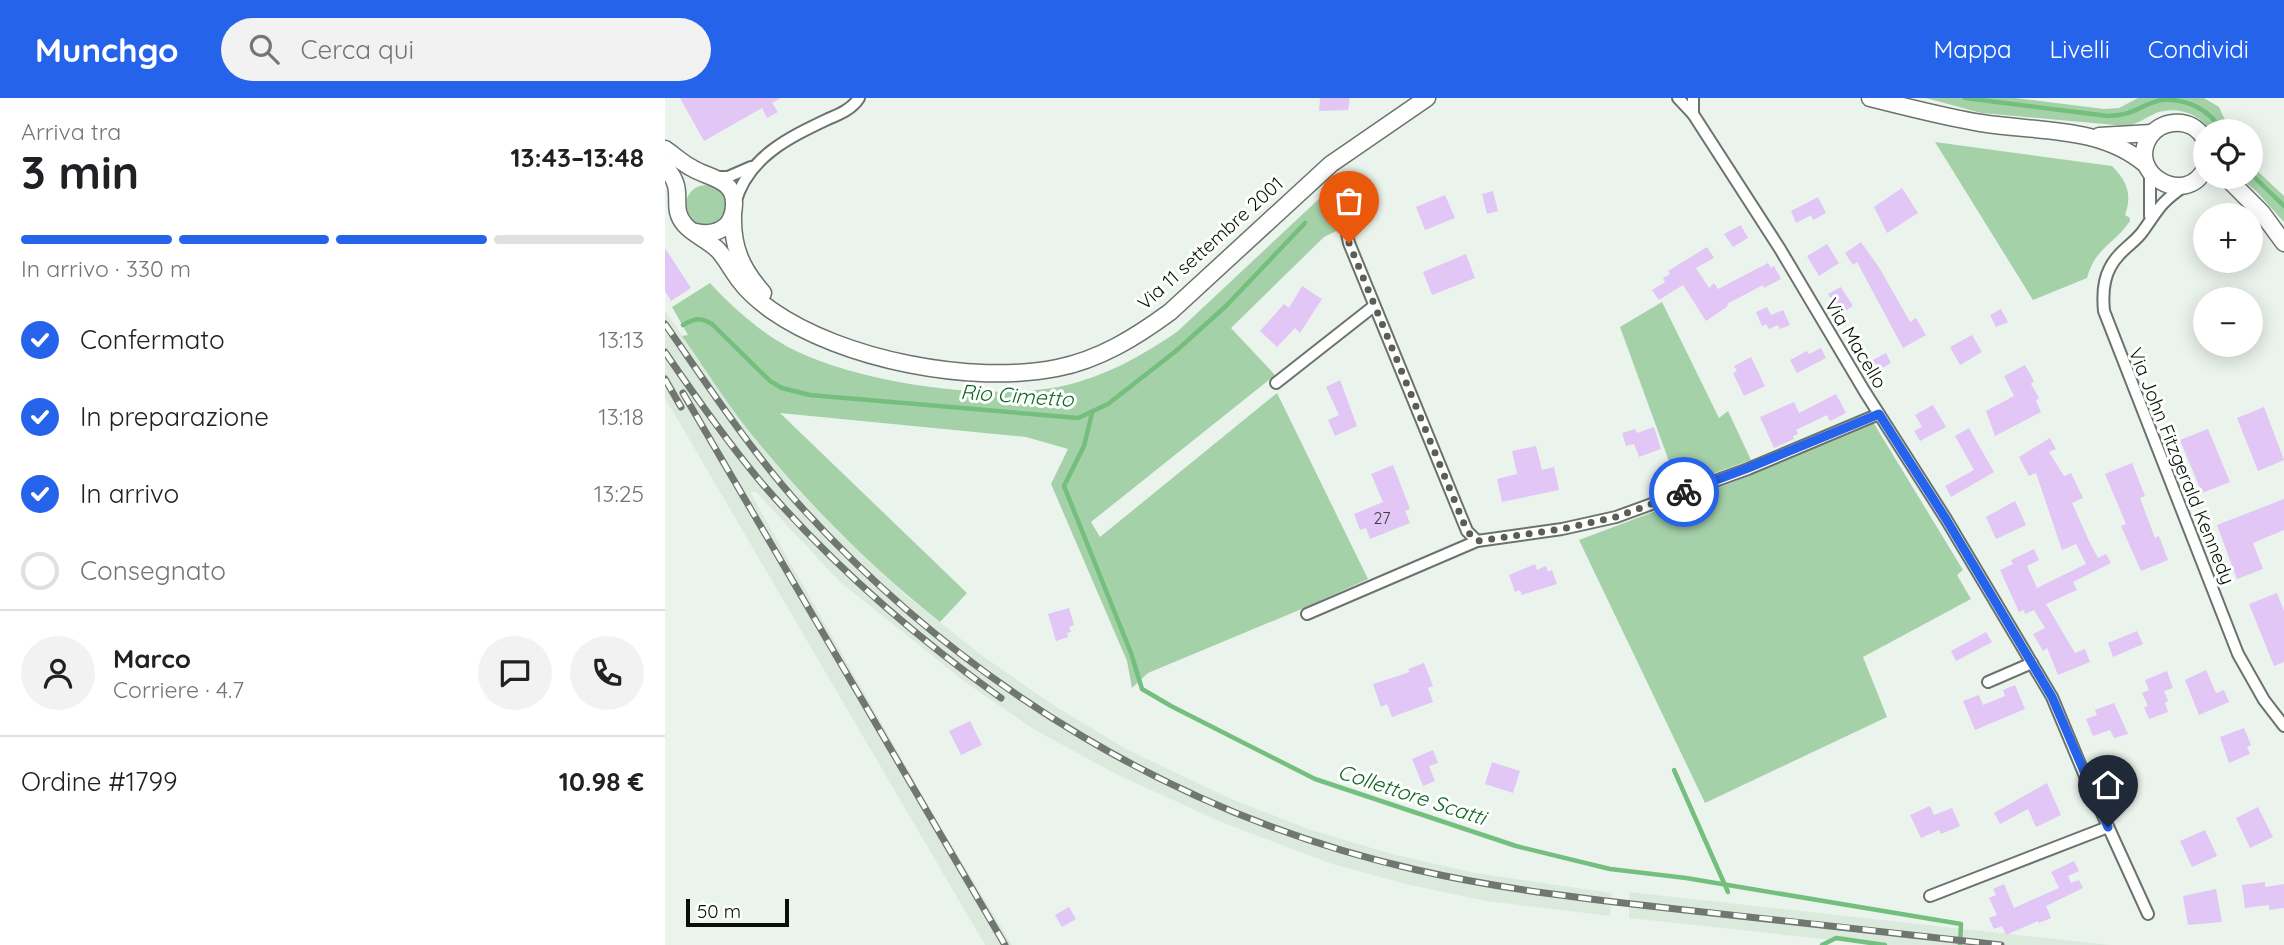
<!DOCTYPE html>
<html lang="it">
<meta charset="utf-8">
<style>
body{margin:0;font-family:Quicksand,sans-serif;background:#f2f2f2;color:#202124;height:100vh;display:flex;flex-direction:column;font-size:26px;white-space:nowrap}
*{box-sizing:border-box;margin:0}
p{font-size:23px;color:#757577}
.icon{flex:none;width:38px;height:38px;fill:none;stroke:currentColor;stroke-width:2;stroke-linecap:round;stroke-linejoin:round}
.map{position:relative;flex:1;overflow:hidden}
.drawer{display:flex;flex-direction:column;background:#fff;width:665px}
.drawer>*{flex:none}
.fabs{position:absolute;left:1528px;top:21px;display:grid;gap:14px}
.fabs a{display:grid;place-items:center;width:70px;height:70px;border-radius:50%;background:#fff;box-shadow:0 4px 18px #0003;font-size:35px}
.scale{position:absolute;left:21px;bottom:18px;width:103px;box-sizing:border-box;padding-left:7px;border:4px solid #0a0d0a;border-top:0;font-size:19px;line-height:24px;white-space:nowrap;color:#0a0d0a;-webkit-text-stroke:5px #fdfffd;paint-order:stroke}
.pin{position:absolute;display:grid;place-items:center;width:60px;height:60px;color:#fff;margin:-72px -30px;border-radius:50% 50% 50% 0;rotate:-45deg;box-shadow:0 0 7px #0007}
.pin .icon{rotate:45deg}
.courier{position:absolute;display:grid;place-items:center;width:70px;height:70px;margin:-35px;border:5px solid #2563eb;border-radius:50%;background:#fff;color:#222;box-shadow:0 2px 9px #0007}
.overview em{font-style:normal;font-weight:700}
.overview div{display:flex;flex-direction:column-reverse}
.overview{display:flex;align-items:center;justify-content:space-between;height:119px;padding:0 21px}
h1{font-size:46px;font-weight:700;line-height:52px}
.bar{display:grid;grid-template-columns:repeat(4,1fr);gap:10px 7px;align-content:center;height:84px;padding:0 21px}
.bar i{height:9px;border-radius:5px;background:#e0e0e0}
.bar .on{background:#2563eb}
.bar p{grid-column:span 4}
.line{display:flex;align-items:center;gap:18px;padding:0 21px;border-top:2px solid #e0e0e0}
.line div{flex:1}
.round{display:grid;place-items:center;flex:none;width:74px;height:74px;border-radius:37px;background:#f2f2f2}
ol{padding:0 21px;list-style:none}
li{display:flex;align-items:center;gap:21px;height:77px}
li p{margin-inline-start:auto}
li .icon{padding:7px;border-radius:50%;background:#2563eb;color:#fff;stroke-width:4}
li:last-child{color:#757577}
li i{width:38px;height:38px;border:4px solid #e0e0e0;border-radius:50%}
header{display:flex;align-items:center;gap:42px;box-sizing:border-box;height:98px;padding:0 35px;background:#2563eb;color:#fff}
header strong{font-size:33px}
nav{display:flex;gap:38px;margin-inline-start:auto;font-size:24px}
.search{width:490px;height:63px;background:#f2f2f2;display:flex;align-items:center;gap:18px;box-sizing:border-box;padding:0 24px;border-radius:38px;color:#757577;font-size:26px}
main{display:flex;flex:1;min-height:0}
.map>svg:first-child{display:block}
</style>
<header>
<strong>Munchgo</strong>
<div class="search"><svg class="icon" aria-label="search" viewBox="0 0 24 24"><circle cx="10" cy="10" r="6"/><path d="M15 15l6 6"/></svg>Cerca qui</div>
<nav><a>Mappa</a><a>Livelli</a><a>Condividi</a></nav>
</header>
<main>
<section class="drawer">
<div class="overview"><div><h1>3 min</h1><p>Arriva tra</p></div><em>13:43–13:48</em></div>
<div class="bar"><i class="on"></i><i class="on"></i><i class="on"></i><i></i><p>In arrivo · 330 m</p></div>
<ol>
<li><svg class="icon" aria-label="check" viewBox="0 0 24 24"><path d="M5 12l5 5 9-10"/></svg>Confermato<p>13:13</p></li>
<li><svg class="icon" aria-label="check" viewBox="0 0 24 24"><path d="M5 12l5 5 9-10"/></svg>In preparazione<p>13:18</p></li>
<li><svg class="icon" aria-label="check" viewBox="0 0 24 24"><path d="M5 12l5 5 9-10"/></svg>In arrivo<p>13:25</p></li>
<li><i></i>Consegnato</li>
</ol>
<div class="line" style="height:126px"><a class="round"><svg class="icon" aria-label="person" viewBox="0 0 24 24"><circle cx="12" cy="8" r="4"/><path d="M4 21q1-7 8-7t8 7"/></svg></a><div><b>Marco</b><p>Corriere · 4.7</p></div><a class="round"><svg class="icon" aria-label="chat" viewBox="0 0 24 24"><path d="M4 5h16v11H9l-5 4z"/></svg></a><a class="round"><svg class="icon" aria-label="phone" viewBox="0 0 24 24"><path d="M5 4h4l2 5-3 2q2 4 5 5l2-3 5 2v4C11 20 4 13 5 4z"/></svg></a></div>
<div class="line" style="height:91px"><div>Ordine #1799</div><b>10.98 €</b></div>
</section>
<div class="map">
<svg width="1619" height="847" viewBox="0 0 1619 847">
<rect width="100%" height="100%" fill="#ebf4ec"/>
<g fill="#dceadd">
<polygon points="0,213 91,342 175,436 243,499 315,556 385,605 463,652 566,701 646,732 727,756 810,775 947,795 945,818 821,803 745,787 667,766 554,723 451,676 370,632 300,584 175,484 91,394 85,394 275,728 347,847 320,847 0,300"/>
<polygon points="964,794 1445,847 1213,847 964,820"/>
</g>
<g fill="#a5d1a9">
<path d="M1261 0H1350L1439 11 1454 10 1473 0H1539L1554 9 1565 33H1545C1535 15 1510 8 1491 15 1480 20 1473 26 1461 28L1316 15Z"/>
<path d="M1270 44 1447 68C1463 84 1467 97 1460 117L1465 120V123C1450 146 1431 148 1422 180L1368 202Z"/>
<polygon points="1586,67 1619,98 1619,124 1591,93 1574,79 1586,79"/>
<path d="M679 83 681 88 673 109 671 133 659 139 566 230 610 277 426 424 435 439 612 295 703 481 639 510 483 575 467 590 462 563 386 386 403 351 361 339 115 315 302 495 275 524C208 471 147 410 92 343 65 311 42 273 17 238L23 237 7 209 45 185C68 210 93 232 123 249 192 285 322 304 398 288 441 278 477 258 513 233L672 84Z"/>
<circle cx="41" cy="107" r="20"/>
<polygon points="997,204 1054,320 1063,313 1086,362 1013,388 955,229"/>
<polygon points="1208,324 1298,472 1292,477 1306,501 1198,559 1222,619 1040,705 914,442 1081,379"/>
</g>
<g fill="none" stroke-linecap="round" stroke-linejoin="round">
<g stroke="#74be7e" stroke-width="4.5">
<path d="M1300 0 1443 18C1468 18 1475 7 1496 2 1522 0 1545 12 1557 33"/>
<polyline points="1586,76 1619,108"/>
<path d="M18 227C30 220 35 219 47 226L105 283 117 290 145 297 413 320 443 306 511 253 561 208 640 125"/>
<polyline points="427,315 419,348 399,388 466,555 477,591 506,608 650,681 851,748 945,771 1021,780 1296,826 1295,847"/>
<polyline points="1009,672 1063,794"/>
<polyline points="1157,847 1171,840 1220,847"/>
</g>
</g>
<g fill="#e1c6f6">
<polygon points="15,0 116,0 107,5 113,14 102,20 97,10 39,43"/>
<polygon points="655,0 685,0 683,12 654,13"/>
<polygon points="1237,90 1253,115 1222,135 1209,109"/>
<polygon points="828,93 833,113 822,116 817,96"/>
<polygon points="780,97 790,120 760,132 751,109"/>
<polygon points="1153,99 1161,115 1148,122 1146,117 1131,125 1126,113"/>
<polygon points="1076,127 1083,140 1068,149 1059,136"/>
<polygon points="1196,144 1215,171 1245,224 1251,220 1261,237 1238,250 1192,164 1188,167 1180,155"/>
<polygon points="1162,146 1174,165 1154,178 1142,158"/>
<polygon points="1042,149 1049,160 1031,170 1044,190 1049,185 1053,191 1103,165 1106,170 1109,168 1116,181 1099,190 1098,187 1062,206 1063,208 1041,223 1018,187 994,202 987,192 1000,184 998,180 1005,176 1003,173"/>
<polygon points="0,150 26,190 6,203 0,193"/>
<polygon points="801,156 810,180 767,197 758,174"/>
<polygon points="637,188 657,201 635,235 630,230 612,249 595,233 619,206 624,210"/>
<polygon points="1176,189 1188,208 1175,216 1163,196"/>
<polygon points="1102,209 1106,217 1118,212 1125,227 1115,231 1113,227 1104,231 1101,226 1097,228 1091,214"/>
<polygon points="1336,211 1343,224 1331,229 1325,217"/>
<polygon points="1307,237 1317,254 1295,267 1285,249"/>
<polygon points="1156,250 1161,260 1132,275 1125,262 1142,253 1144,256"/>
<polygon points="1221,255 1226,265 1208,275 1202,265"/>
<polygon points="1086,259 1100,288 1079,298 1068,275 1072,273 1069,268"/>
<polygon points="1360,267 1369,283 1366,286 1374,300 1371,303 1376,314 1330,338 1321,313 1349,298 1339,278"/>
<polygon points="675,282 692,328 670,338 663,322 674,317 661,289"/>
<polygon points="1171,296 1181,315 1165,323 1162,317 1131,332 1133,336 1128,338 1129,341 1109,350 1095,319 1129,304 1134,315"/>
<polygon points="1268,307 1281,329 1255,343 1249,333 1257,329 1250,317"/>
<polygon points="1599,309 1619,362 1593,373 1572,320"/>
<polygon points="989,329 996,351 974,359 969,346 961,348 957,335 970,331 972,335"/>
<polygon points="1304,330 1329,374 1286,399 1280,388 1309,372 1290,338"/>
<polygon points="1543,331 1565,384 1537,395 1515,342"/>
<polygon points="1385,340 1391,351 1384,354 1399,378 1406,375 1418,400 1407,405 1424,443 1433,460 1441,456 1446,465 1408,484 1412,492 1381,506 1410,555 1420,551 1425,564 1393,577 1382,550 1378,553 1368,536 1380,530 1369,512 1360,516 1359,512 1354,514 1335,472 1348,466 1346,462 1369,451 1374,462 1362,468 1372,490 1421,466 1411,446 1397,452 1371,375 1364,378 1354,359"/>
<polygon points="871,348 877,372 889,369 894,392 837,404 832,381 852,376 847,353"/>
<polygon points="1467,365 1480,398 1475,400 1490,440 1494,438 1503,462 1476,473 1456,428 1461,426 1440,376"/>
<polygon points="728,367 745,411 740,413 745,425 705,441 701,430 695,432 689,416 718,404 706,376"/>
<polygon points="1619,401 1619,432 1588,445 1598,471 1572,481 1552,427"/>
<polygon points="1350,403 1361,427 1331,441 1321,419"/>
<polygon points="870,466 872,472 881,468 883,474 887,472 892,486 857,497 855,492 850,494 844,477"/>
<polygon points="1612,495 1619,513 1619,564 1609,568 1584,506"/>
<polygon points="404,510 409,527 404,529 406,534 402,535 403,539 391,543 383,516"/>
<polygon points="1472,533 1478,546 1448,559 1443,545"/>
<polygon points="1321,534 1327,544 1291,563 1286,553"/>
<polygon points="759,565 768,588 763,590 768,604 727,619 722,606 716,609 708,586 745,574 743,571"/>
<polygon points="1541,572 1551,595 1559,592 1564,604 1534,617 1520,582"/>
<polygon points="1502,573 1508,590 1499,593 1503,603 1500,605 1503,614 1484,621 1479,609 1483,608 1477,595 1484,592 1480,582"/>
<polygon points="1350,587 1360,611 1310,632 1298,603 1314,597 1318,607 1340,598 1338,592"/>
<polygon points="1449,605 1463,636 1449,640 1445,632 1428,638 1421,621 1432,617 1430,612"/>
<polygon points="305,623 317,647 296,657 284,633"/>
<polygon points="1579,630 1586,647 1582,649 1585,656 1564,665 1555,639"/>
<polygon points="768,652 773,665 764,668 770,683 758,688 747,661"/>
<polygon points="827,664 855,673 848,695 820,686"/>
<polygon points="1382,685 1396,717 1371,729 1363,711 1335,726 1329,715"/>
<polygon points="1265,708 1269,717 1287,710 1295,728 1276,736 1274,732 1256,740 1245,717"/>
<polygon points="1593,709 1608,739 1585,750 1571,720"/>
<polygon points="1540,732 1552,758 1527,769 1515,743"/>
<polygon points="1409,763 1414,773 1403,778 1406,785 1414,782 1418,790 1381,808 1386,820 1374,825 1373,823 1341,837 1337,828 1329,831 1324,820 1332,817 1324,800 1331,797 1328,791 1339,786 1349,810 1394,790 1386,774"/>
<polygon points="1600,784 1600,789 1619,786 1619,810 1604,812 1604,807 1580,810 1577,787"/>
<polygon points="1551,791 1557,824 1523,827 1518,798"/>
<polygon points="404,809 411,821 397,829 390,817"/>
</g>
<g fill="none" stroke-linecap="round" stroke-linejoin="round">
<defs>
<g id="street">
<polyline points="1013,0 1028,16 1115,151 1200,294 1281,421 1387,599 1420,678 1483,816"/>
<polyline points="1028,16 1028,0"/>
<polyline points="1485,75 1485,118"/>
<polyline points="50,79 63,79 86,69"/>
<path d="M1518 89C1494 106 1494 111 1478 133 1472 142 1462 148 1454 157 1439 173 1437 192 1439 213L1573 556 1599 602 1619 628"/>
<polyline points="682,97 679,122 684,145 802,433 812,443"/>
<path d="M70 105C83 59 123 40 163 21 175 16 187 11 194 0"/>
<polyline points="611,285 709,208"/>
<polyline points="642,516 812,443 897,431 951,419 1083,371 1214,316"/>
<polyline points="1323,584 1367,565"/>
<polyline points="1265,798 1443,729"/>
</g>
<g id="secondary">
<path d="M1205 0C1242 9 1279 19 1316 25 1372 34 1435 28 1480 66"/>
<polyline points="1434,38 1487,35"/>
<path d="M1540 42C1534 30 1522 23 1508 25 1499 26 1490 31 1485 38 1460 75 1520 110 1540 71"/>
<path d="M0 51C9 57 17 65 27 70 43 80 70 81 69 106 69 114 67 121 62 127 53 135 43 137 31 134"/>
<path d="M0 69C23 93 3 108 20 127 29 137 43 142 53 152 62 162 67 173 75 183 83 194 95 204 106 212 177 262 307 287 392 270 434 262 471 239 505 214L666 66 762 0"/>
<polyline points="1561,79 1597,115 1619,145"/>
<path d="M68 117C67 150 77 171 98 195"/>
</g>
</defs>
<use href="#street" stroke="#6b736c" stroke-width="14"/>
<use href="#secondary" stroke="#6b736c" stroke-width="19"/>
<use href="#street" stroke="#fff" stroke-width="10"/>
<use href="#secondary" stroke="#fff" stroke-width="16"/>
<defs>
<g id="rail">
<path d="M0 226C44 289 87 355 139 412 302 590 516 719 752 772 840 792 930 802 1020 812 1126 823 1231 835 1336 847"/>
<path d="M0 254C30 298 61 342 95 383 166 466 248 537 336 600"/>
<polyline points="0,281 16,309"/>
<polyline points="18,295 340,847"/>
</g>
</defs>
<use href="#rail" stroke="#707670" stroke-width="7"/>
<use href="#rail" stroke="#fdfffd" stroke-width="4.5" stroke-dasharray="13" stroke-linecap="butt"/>
</g>
<g fill="none" stroke-linecap="round" stroke-linejoin="round">
<polyline stroke="#595e59" stroke-width="7" stroke-dasharray="0 12.6" points="684,145 802,433 812,443 897,431 951,419 1019,394"/>
<polyline stroke="#2563eb" stroke-width="9" points="1019,394 1083,370 1214,316 1281,421 1387,599 1443,729"/>
</g>
<g text-anchor="middle" dominant-baseline="central" stroke-width="6" stroke-linejoin="round" paint-order="stroke">
<g font-size="16" fill="#403b45">
<text x="717" y="420">27</text>
</g>
<g font-size="19" fill="#0a0d0a" stroke="#fdfffd">
<text transform="translate(545 145) rotate(-42)">Via 11 settembre 2001</text>
<text transform="translate(1191 245) rotate(59)">Via Macello</text>
<text transform="translate(1517 368) rotate(68)">Via John Fitzgerald Kennedy</text>
</g>
<g font-size="21" font-style="italic" fill="#126328" stroke="#fdfffd">
<text transform="translate(352 297) rotate(4)">Rio Cimetto</text>
<text transform="translate(747 696) rotate(18)">Collettore Scatti</text>
</g>
</g>
</svg>
<div class="fabs">
<a><svg class="icon" aria-label="locate" viewBox="0 0 24 24"><circle cx="12" cy="12" r="6"/><path d="M12 2v4M12 18v4M2 12h4M18 12h4"/></svg></a>
<a>+</a>
<a>−</a>
</div>
<div class="scale">50 m</div>
<div class="pin" style="left:684px;top:145px;background:#ea580c"><svg class="icon" aria-label="bag" viewBox="0 0 24 24"><path d="M5 8h14l-1 12H6zM9 8a3 3 0 0 1 6 0"/></svg></div>
<div class="pin" style="left:1443px;top:729px;background:#1f2937"><svg class="icon" aria-label="home" viewBox="0 0 24 24"><path d="M3 11l9-7 9 7M6 9v11h12V9"/></svg></div>
<div class="courier" style="left:1019px;top:394px"><svg class="icon" aria-label="bike" viewBox="0 0 24 24"><circle cx="6" cy="16" r="4"/><circle cx="18" cy="16" r="4"/><path d="M6 16l4-8h5l3 8M10 8l3 8H6M13 5h3"/></svg></div>
</div>
</main>
